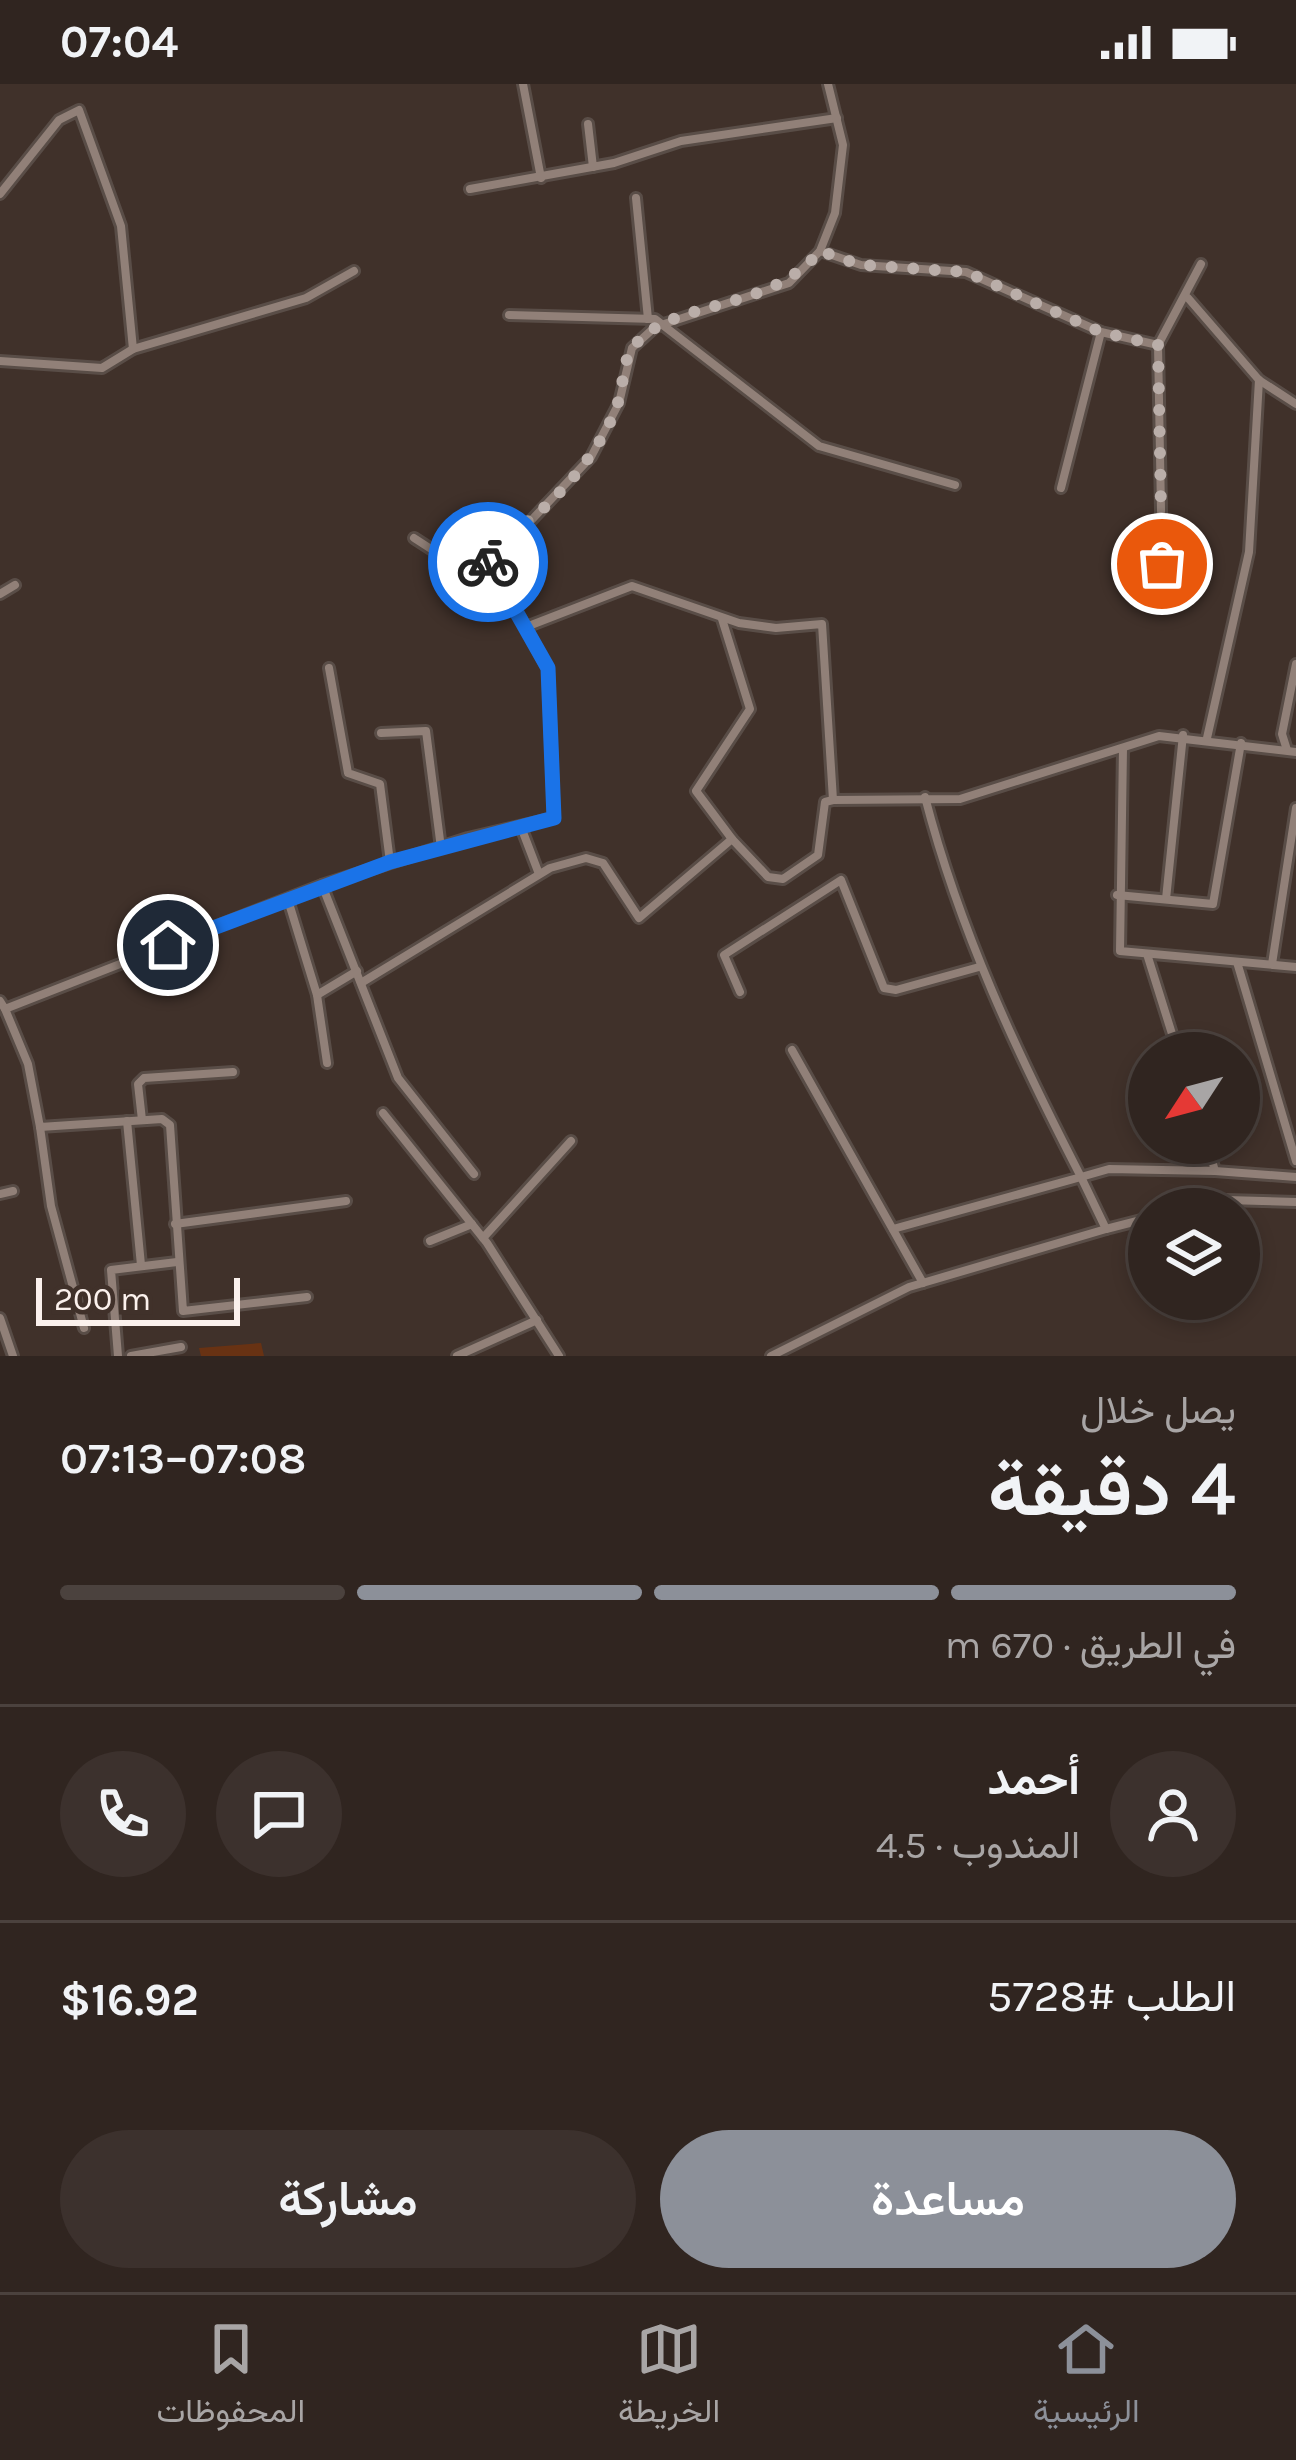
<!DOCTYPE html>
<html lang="ar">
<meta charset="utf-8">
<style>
body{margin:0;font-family:Karla,Vazirmatn,sans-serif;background:#3c312d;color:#f1f3f6;direction:rtl;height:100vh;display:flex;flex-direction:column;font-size:45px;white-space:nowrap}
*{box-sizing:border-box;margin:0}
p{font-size:39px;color:#a8a5a5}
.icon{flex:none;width:66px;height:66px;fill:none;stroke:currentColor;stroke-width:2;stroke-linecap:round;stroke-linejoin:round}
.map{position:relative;height:1272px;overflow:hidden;direction:ltr}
.details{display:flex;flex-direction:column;background:#302520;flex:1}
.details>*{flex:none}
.needle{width:78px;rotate:234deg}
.buttons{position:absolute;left:1128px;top:948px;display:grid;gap:24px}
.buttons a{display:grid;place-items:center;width:132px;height:132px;border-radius:50%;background:#302520;box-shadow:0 6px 18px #0003,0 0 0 3px #4b423e;font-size:60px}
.scale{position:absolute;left:36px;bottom:30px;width:204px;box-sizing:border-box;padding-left:12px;border:6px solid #fbf1ed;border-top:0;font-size:33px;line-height:42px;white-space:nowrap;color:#fbf1ed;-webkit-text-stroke:9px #40312a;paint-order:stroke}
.pin{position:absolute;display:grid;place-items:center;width:102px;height:102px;color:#fff;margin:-51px;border:6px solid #fff;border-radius:50%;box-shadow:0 3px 12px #0007}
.courier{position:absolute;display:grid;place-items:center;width:120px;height:120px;margin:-60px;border:9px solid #1a73e8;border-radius:50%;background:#fff;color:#222;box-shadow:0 3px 15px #0007}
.headline em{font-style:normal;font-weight:600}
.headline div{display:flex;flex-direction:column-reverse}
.headline{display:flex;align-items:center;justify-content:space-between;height:204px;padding:0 60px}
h1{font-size:78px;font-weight:600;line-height:90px}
.bar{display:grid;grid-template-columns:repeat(4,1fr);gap:18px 12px;align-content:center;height:144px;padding:0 60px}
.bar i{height:15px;border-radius:9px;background:#4b423e}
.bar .active{background:#8c9099}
.bar p{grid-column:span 4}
.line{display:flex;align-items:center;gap:30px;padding:0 60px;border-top:3px solid #4b423e}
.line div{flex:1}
.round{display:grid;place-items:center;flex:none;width:126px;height:126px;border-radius:63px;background:#3c312d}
.primary-button{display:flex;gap:24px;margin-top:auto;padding:24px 60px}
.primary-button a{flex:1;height:138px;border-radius:72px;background:#8c9099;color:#fff;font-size:48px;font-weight:600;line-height:138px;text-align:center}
.primary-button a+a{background:#3c312d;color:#f1f3f6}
.status{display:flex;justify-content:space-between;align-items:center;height:84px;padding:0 60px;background:#302520;direction:ltr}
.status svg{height:33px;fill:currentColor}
.tabs{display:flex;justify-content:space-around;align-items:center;height:168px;border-top:3px solid #4b423e;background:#302520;font-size:33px;color:#a8a5a5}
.tabs a{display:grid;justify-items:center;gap:6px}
.tabs .active{color:#8c9099}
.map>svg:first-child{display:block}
</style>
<div class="status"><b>07:04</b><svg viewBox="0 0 49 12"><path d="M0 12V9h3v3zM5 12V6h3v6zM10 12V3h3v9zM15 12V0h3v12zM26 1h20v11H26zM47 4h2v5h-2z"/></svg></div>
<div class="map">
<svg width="1296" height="1272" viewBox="0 0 1296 1272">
<rect width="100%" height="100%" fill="#40312a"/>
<polygon fill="#683213" points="261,1259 264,1272 201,1272 199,1264"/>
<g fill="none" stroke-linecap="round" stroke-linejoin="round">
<defs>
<g id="minor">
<polyline points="523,0 541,94"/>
<polyline points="588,40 593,83"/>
<polyline points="470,105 614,79 681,57 837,34"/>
<polyline points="0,110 59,36 79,26 121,142 133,265"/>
<polyline points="636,114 648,235"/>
<polyline points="820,167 861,181 966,188 1101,248 1158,261 1201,180"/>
<polyline points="1188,214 1259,296 1296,320"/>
<polyline points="509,231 655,235 819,362 955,401"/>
<polyline points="1158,261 1162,480"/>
<polyline points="0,277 102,284 133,265 306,214 354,187"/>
<polyline points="1061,404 1101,248"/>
<polyline points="414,454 431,465 484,462"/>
<polyline points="0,510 15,501"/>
<polyline points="722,535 750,625 696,707 732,755"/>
<polyline points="526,543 632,502 739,539 776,544 822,540 833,716 960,715 1159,652 1296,668"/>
<polyline points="329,584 348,689 380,700 390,778"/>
<polyline points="381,649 426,647 441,764"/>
<polyline points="1207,654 1249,468 1259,296"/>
<polyline points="1123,664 1120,867 1296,883"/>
<polyline points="1287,666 1282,650 1296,580"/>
<polyline points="521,743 539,790"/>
<polyline points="322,801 398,994 474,1090"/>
<polyline points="1117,811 1213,820 1241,659"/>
<polyline points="1166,815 1183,651"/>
<polyline points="288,816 317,911 357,887"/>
<polyline points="1147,870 1178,969"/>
<polyline points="1237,878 1296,1077"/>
<polyline points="1272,880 1296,724"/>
<polyline points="361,899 550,784 586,774 603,779 639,834 732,755 768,793 783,795 818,771 825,718 833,716"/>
<polyline points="740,908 724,871 841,796 884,904 896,906 979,883"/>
<polyline points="317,911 327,979"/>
<polyline points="0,917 5,925 322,801 468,754 554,734 548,585 484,467 524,444 591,373 619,319 632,264 655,243 789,199 820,167 835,129 843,61 828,0"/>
<polyline points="5,925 28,980 40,1043 162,1035 170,1041 183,1227 307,1213"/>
<polyline points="792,966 923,1199"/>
<polyline points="383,1029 487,1159 559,1272"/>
<polyline points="142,1036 138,1000 144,994 233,988"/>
<polyline points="127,1037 141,1181"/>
<polyline points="40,1043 51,1122 84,1244"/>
<polyline points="1215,1087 1296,1093"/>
<polyline points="0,1110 13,1107"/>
<polyline points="1184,1125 1226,1116 1296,1118"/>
<polyline points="175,1140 346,1117"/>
<path d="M893 1145 1081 1093C1017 969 960 848 925 713"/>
<polyline points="1106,1145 1149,1134"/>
<polyline points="483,1154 571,1057"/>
<polyline points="430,1157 472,1140"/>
<polyline points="0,1234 13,1272"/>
<polyline points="118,1272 111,1186 177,1178"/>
<polyline points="131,1272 181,1263"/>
<polyline points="457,1272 537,1236"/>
<polyline points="771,1272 909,1203 1106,1145 1081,1093 1109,1085 1215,1087 1207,1059"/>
</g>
</defs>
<use href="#minor" stroke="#594d47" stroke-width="14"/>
<use href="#minor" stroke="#918078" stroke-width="8"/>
</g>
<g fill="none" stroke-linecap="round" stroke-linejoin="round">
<path stroke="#baaea9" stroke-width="12" stroke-dasharray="0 21.6" d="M488 478 486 462C538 442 604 369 619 315 624 298 622 277 634 262 674 213 766 231 820 167L861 181 966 188 1101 248 1158 261 1162 480"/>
<polyline stroke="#1a73e8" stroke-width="15" points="168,861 390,778 554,734 548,584 488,478"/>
</g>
</svg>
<div class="buttons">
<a><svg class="needle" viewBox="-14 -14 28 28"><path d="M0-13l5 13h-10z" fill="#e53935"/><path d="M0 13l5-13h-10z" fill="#a8a5a5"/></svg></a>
<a><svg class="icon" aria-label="layers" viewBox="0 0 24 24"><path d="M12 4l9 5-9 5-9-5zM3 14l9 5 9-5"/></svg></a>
</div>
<div class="scale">200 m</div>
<div class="pin" style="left:1162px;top:480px;background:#ea580c"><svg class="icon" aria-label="bag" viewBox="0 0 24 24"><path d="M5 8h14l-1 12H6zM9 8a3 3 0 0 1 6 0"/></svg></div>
<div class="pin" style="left:168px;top:861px;background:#1f2937"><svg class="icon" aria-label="home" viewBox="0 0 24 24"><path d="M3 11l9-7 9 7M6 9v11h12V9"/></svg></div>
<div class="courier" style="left:488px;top:478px"><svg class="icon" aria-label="bike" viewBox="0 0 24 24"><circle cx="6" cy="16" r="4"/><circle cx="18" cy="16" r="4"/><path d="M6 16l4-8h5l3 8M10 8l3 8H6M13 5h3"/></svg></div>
</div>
<section class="details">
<div class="headline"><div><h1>4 دقيقة</h1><p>يصل خلال</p></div><em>07:08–07:13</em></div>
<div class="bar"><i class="active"></i><i class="active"></i><i class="active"></i><i></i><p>في الطريق · 670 m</p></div>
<div class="line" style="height:216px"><a class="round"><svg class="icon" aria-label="person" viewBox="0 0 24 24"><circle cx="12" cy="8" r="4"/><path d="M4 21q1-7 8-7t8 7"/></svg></a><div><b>أحمد</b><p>المندوب · 4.5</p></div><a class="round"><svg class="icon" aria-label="chat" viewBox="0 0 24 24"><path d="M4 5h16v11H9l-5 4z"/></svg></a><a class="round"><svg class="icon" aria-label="phone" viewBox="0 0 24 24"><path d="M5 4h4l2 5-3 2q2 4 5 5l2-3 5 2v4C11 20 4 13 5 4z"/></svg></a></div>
<div class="line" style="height:156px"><div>الطلب #5728</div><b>$16.92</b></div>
<div class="primary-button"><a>مساعدة</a><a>مشاركة</a></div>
</section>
<nav class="tabs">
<a class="active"><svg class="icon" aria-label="home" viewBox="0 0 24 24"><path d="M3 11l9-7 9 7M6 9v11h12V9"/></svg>الرئيسية</a>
<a><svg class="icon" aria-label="map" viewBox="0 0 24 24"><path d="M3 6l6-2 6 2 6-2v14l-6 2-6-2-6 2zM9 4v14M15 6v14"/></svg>الخريطة</a>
<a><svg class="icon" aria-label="saved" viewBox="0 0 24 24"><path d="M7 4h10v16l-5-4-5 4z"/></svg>المحفوظات</a>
</nav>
